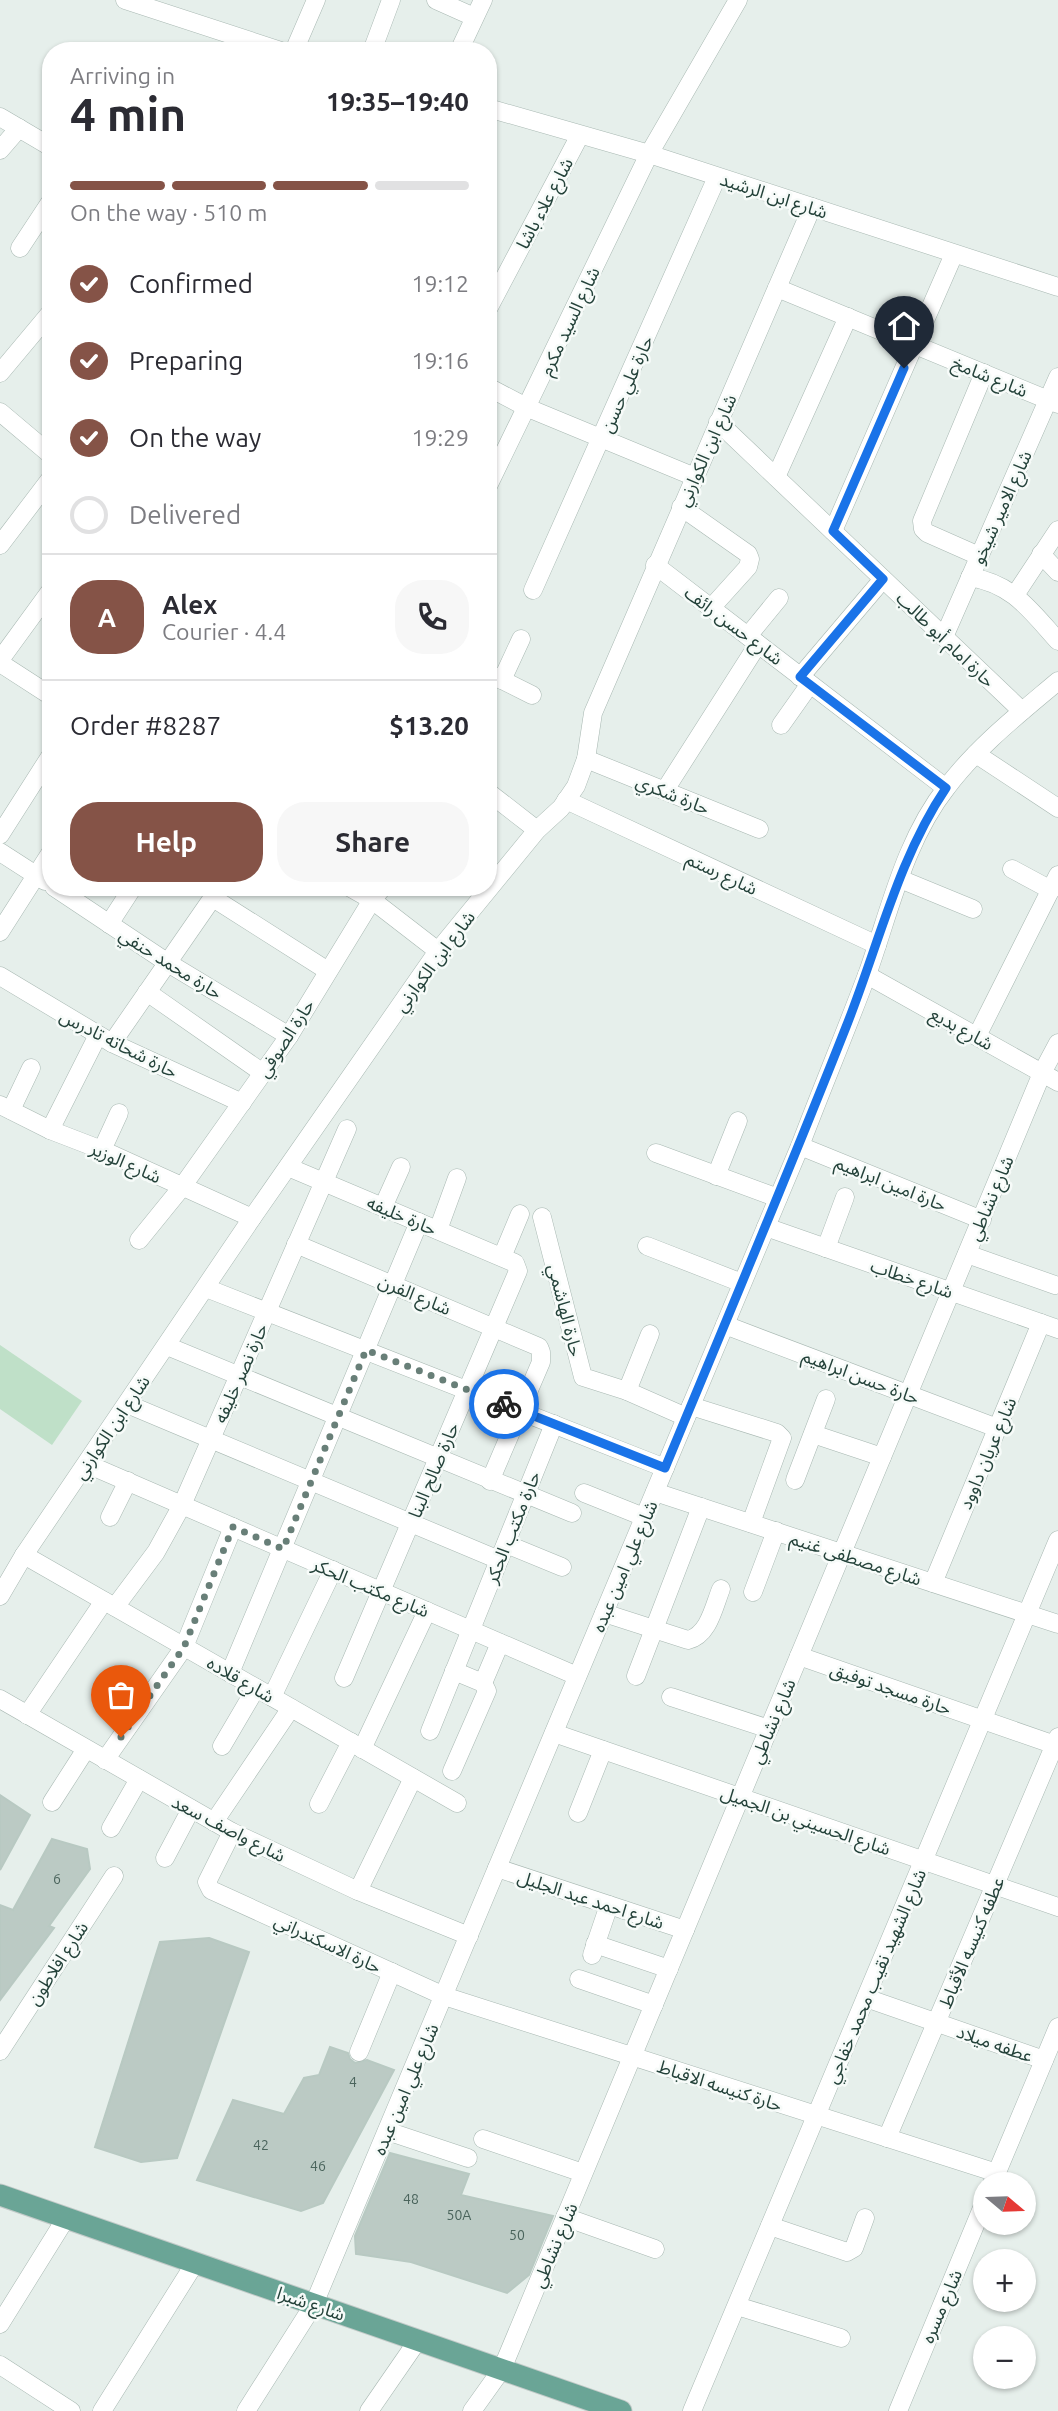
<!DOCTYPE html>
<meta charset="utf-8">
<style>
body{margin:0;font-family:Ubuntu,"Noto Sans Arabic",sans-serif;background:#f7f7f7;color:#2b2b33;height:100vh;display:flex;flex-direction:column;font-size:26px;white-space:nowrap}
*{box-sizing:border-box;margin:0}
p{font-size:23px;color:#7c7c81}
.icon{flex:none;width:38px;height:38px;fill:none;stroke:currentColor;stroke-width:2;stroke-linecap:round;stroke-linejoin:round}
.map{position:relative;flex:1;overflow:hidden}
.details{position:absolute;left:42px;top:42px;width:455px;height:854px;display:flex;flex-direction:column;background:#fff;border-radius:28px;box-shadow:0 2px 5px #0004}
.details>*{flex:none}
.needle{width:46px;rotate:109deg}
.fabs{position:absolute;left:973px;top:2172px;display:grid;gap:14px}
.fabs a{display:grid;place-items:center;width:63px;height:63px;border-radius:50%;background:#fff;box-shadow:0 2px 5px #0004;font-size:35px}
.pin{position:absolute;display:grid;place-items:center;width:60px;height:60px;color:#fff;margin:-72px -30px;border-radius:50% 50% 50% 0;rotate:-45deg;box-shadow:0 0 7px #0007}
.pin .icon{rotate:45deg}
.courier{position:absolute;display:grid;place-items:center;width:70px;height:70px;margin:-35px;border:5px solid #1a73e8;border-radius:50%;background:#fff;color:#222;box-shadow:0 2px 9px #0007}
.headline em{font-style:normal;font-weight:700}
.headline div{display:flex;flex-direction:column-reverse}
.headline{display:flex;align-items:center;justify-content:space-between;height:119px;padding:0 28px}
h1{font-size:46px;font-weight:700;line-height:52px}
.bar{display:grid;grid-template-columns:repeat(4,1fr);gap:10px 7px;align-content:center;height:84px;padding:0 28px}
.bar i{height:9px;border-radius:5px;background:#e1e1e2}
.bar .selected{background:#855347}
.bar p{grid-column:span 4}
.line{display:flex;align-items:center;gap:18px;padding:0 28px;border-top:2px solid #e1e1e2}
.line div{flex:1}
.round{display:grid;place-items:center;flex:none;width:74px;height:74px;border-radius:28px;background:#f7f7f7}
ol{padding:0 28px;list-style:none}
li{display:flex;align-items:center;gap:21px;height:77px}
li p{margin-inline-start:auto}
li .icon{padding:7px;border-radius:50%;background:#855347;color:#fff;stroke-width:4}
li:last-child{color:#7c7c81}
li i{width:38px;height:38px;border:4px solid #e1e1e2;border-radius:50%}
.action{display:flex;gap:14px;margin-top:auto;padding:14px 28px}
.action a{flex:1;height:80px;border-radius:28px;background:#855347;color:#fff;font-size:28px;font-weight:700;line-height:80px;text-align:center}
.action a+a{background:#f7f7f7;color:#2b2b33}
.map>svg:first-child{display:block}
</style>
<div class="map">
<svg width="1058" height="2411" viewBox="0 0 1058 2411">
<rect width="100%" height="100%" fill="#e6efeb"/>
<polygon fill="#bfe0c8" points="0,1345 82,1401 52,1445 0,1409"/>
<g fill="#bbcac4" stroke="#b8c9c2" stroke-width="2">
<polygon points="0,1795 30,1815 0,1870"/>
<polygon points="52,1839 87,1849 90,1869 49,1926 54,1928 0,2000 0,1905 13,1910"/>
<polygon points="209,1938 249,1952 177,2158 141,2162 95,2147 160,1942"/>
<polygon points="330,2047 348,2053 350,2059 355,2063 367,2060 394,2070 323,2203 301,2211 197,2180 233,2100 284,2114 304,2078 319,2075"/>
<polygon points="390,2153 469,2174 461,2195 553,2216 529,2275 507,2293 411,2262 356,2254 355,2236"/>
</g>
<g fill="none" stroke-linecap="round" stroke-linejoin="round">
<defs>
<g id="minor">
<polyline points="125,0 281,51"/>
<polyline points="436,0 474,17"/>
<polyline points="294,51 316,0"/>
<polyline points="372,51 391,0"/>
<polyline points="459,51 483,0"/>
<polyline points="488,108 649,154 1058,287"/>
<polyline points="0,117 51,147"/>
<polyline points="0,150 19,128"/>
<polyline points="20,248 51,201"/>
<polyline points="777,288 1058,404"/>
<polyline points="488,309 580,135"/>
<polyline points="0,373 51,312"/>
<polyline points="488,387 528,408 695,477"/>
<polyline points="0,412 51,455"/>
<polyline points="718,422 1022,711"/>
<polyline points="776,477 848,317"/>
<polyline points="488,486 649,154 738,0"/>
<polyline points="681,507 748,554 750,559 748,567 711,608"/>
<polyline points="833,531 954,254"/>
<polyline points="0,545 51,478"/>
<polyline points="1041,554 1058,572"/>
<polyline points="979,556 927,533 923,529 922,521 984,373"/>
<polyline points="655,565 946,788"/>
<path d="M970 577C1013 584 1030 610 1058 641"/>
<polyline points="533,590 717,177"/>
<polyline points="1015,595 1058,530"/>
<polyline points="748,636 779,598"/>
<polyline points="944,637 1058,377"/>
<polyline points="0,660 51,590"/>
<polyline points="0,663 51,696"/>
<polyline points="488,673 532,695"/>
<polyline points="800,677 883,579"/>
<polyline points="502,680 521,639"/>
<polyline points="781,725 810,684"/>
<polyline points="976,754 1058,808"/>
<polyline points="586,759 759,829"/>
<polyline points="665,790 758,644"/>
<polyline points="488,792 537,830"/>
<polyline points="566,800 877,945"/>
<polyline points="0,835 51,755"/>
<polyline points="0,852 45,881"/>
<polyline points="1012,869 1051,890"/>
<polyline points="900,879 973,909"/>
<polyline points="54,887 168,963 289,1036"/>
<polyline points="349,887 372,900 438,951"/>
<polyline points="213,898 328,971"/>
<polyline points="109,924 133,887"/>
<polyline points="0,932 51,852"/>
<polyline points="867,975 1058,1082"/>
<polyline points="0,976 112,1043 242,1103"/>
<polyline points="147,992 263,1073"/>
<polyline points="977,1036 1058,875"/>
<polyline points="112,1043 220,887"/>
<polyline points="0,1105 50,1130 102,1150 252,1218"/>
<polyline points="11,1110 31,1068"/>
<polyline points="50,1130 98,1035"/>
<polyline points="800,1146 982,1220"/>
<polyline points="102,1150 119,1113"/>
<polyline points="656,1153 778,1198"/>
<polyline points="288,1167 515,1263 518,1271 344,1678"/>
<polyline points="716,1176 738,1121"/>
<polyline points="383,1207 401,1167"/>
<polyline points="542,1217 583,1377 627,1391 686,1417"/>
<polyline points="766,1227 1058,1329"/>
<polyline points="438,1230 457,1178"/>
<polyline points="139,1240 182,1187 289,1036 372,900 383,887"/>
<polyline points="296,1244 539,1347 541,1352 541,1362 490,1481"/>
<polyline points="647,1246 742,1283"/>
<polyline points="826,1248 845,1197"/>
<polyline points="967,1254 1055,1285"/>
<polyline points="502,1257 520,1214"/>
<polyline points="206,1288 665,1468"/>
<polyline points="725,1325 997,1428"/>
<polyline points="167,1346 572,1513"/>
<polyline points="627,1391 650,1334"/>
<polyline points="127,1404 499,1560"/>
<polyline points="691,1406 777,1433 782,1438 751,1523"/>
<polyline points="813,1434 882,1457"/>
<polyline points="87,1464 577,1676"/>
<polyline points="795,1480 826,1399"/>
<polyline points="655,1492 1058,1624"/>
<polyline points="584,1493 644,1517"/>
<polyline points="110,1517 128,1481"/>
<polyline points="506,1544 562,1567"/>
<polyline points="24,1555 457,1803"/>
<polyline points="933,1583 1041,1323"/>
<polyline points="753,1592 776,1531"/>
<polyline points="0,1596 24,1555 252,1218 438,951 537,830 561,808 576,786 586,759 593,713 812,207"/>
<polyline points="115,1607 156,1552 182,1505 347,1129"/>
<path d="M604 1613 688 1640C709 1635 714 1606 721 1589"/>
<polyline points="799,1656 1058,1746"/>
<polyline points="230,1673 419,1222"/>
<polyline points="636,1676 701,1507"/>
<polyline points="483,1683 500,1643"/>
<polyline points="272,1697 333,1570"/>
<polyline points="671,1697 769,1729"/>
<polyline points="0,1699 232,1832 358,1891 469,1936"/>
<polyline points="27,1715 104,1601"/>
<polyline points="430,1731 554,1424"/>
<polyline points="554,1733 1058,1907"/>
<polyline points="222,1746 256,1688"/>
<polyline points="362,1749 427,1611"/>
<polyline points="105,1760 184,1647 233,1527"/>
<polyline points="452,1771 487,1691 483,1683 454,1671"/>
<polyline points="52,1802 86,1749"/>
<polyline points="319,1804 351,1742"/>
<polyline points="578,1813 603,1750"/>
<polyline points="214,1822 291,1708"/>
<polyline points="111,1828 139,1779"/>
<polyline points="232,1832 207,1882 211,1890 444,1996 997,2173"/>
<polyline points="165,1858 191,1809"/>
<polyline points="497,1868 685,1930"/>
<polyline points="358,1891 413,1778"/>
<polyline points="595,1944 669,1969"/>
<polyline points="592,1955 609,1905"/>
<polyline points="579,1979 654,2005"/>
<polyline points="866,1998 1044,2060"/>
<polyline points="0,2051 114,1876"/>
<polyline points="359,2052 392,1972"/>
<polyline points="387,2131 468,2158"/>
<polyline points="887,2138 1058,1737"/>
<polyline points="483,2139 583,2173"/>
<polyline points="992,2184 1058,2027"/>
<polyline points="565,2217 655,2249"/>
<polyline points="770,2226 847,2252 854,2248 865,2218"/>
<polyline points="737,2306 841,2338"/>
<polyline points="0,2324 66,2218"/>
<polyline points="0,2365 71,2411"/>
<polyline points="102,2411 195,2263"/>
<path d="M246 2411 314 2304 800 1146C822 1088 846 1031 868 972 890 910 905 840 947 787 978 746 1019 714 1058 681"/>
<polyline points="369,2411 418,2340"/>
<polyline points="472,2411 502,2369 1042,1073 1058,1043"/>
<polyline points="692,2411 1058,1540"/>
<polyline points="898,2411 985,2201"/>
</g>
<polyline id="major" points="0,2195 621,2411"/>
</defs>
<use href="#minor" stroke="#a8b8b2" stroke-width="19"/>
<use href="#major" stroke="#c2cac8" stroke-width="23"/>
<use href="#minor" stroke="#fff" stroke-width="18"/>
<use href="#major" stroke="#6aa596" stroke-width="21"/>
</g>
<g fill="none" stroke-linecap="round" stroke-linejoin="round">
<polyline stroke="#687f78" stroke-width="7" stroke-dasharray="0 12.6" points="121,1737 184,1647 233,1527 283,1549 366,1350 504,1404"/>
<path stroke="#1a73e8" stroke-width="9" d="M504 1404 665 1468C726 1321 788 1174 846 1027 878 947 898 859 946 788L800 677 883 579 833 531 904 368"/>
</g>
<g text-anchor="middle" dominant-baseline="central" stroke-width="5" stroke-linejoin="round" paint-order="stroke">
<g font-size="14" fill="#4a645c">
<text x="57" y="1879">6</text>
<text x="353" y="2082">4</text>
<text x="261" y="2145">42</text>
<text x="318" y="2166">46</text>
<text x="411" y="2199">48</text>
<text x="459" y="2215">50A</text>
<text x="517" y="2235">50</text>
</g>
<g font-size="18" fill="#24423a" stroke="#f7fbf9">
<text transform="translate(774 195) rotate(18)">شارع ابن الرشيد</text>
<text transform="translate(544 203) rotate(-62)">شارع علاء باشا</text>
<text transform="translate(569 321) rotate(-65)">شارع السيد مكرم</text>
<text transform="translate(990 376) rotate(22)">شارع شامخ</text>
<text transform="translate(626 384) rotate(-66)">حارة علي حسن</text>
<text transform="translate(706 450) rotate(-66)">شارع ابن الكوارني</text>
<text transform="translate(1001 507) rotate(-66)">شارع الامير شيخو</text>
<text transform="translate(734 625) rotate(37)">شارع حسن رائف</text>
<text transform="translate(946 639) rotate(44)">حارة امام أبو طالب</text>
<text transform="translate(673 794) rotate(22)">حارة شكري</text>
<text transform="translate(722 873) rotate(25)">شارع رستم</text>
<text transform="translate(434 961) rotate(-53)">شارع ابن الكوارني</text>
<text transform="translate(171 963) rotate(32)">حارة محمد حنفي</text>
<text transform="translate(962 1028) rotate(29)">شارع بديع</text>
<text transform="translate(285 1038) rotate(-57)">حارة الصوفي</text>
<text transform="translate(119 1043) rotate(27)">حارة شحاته تادرس</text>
<text transform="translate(126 1162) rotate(24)">شارع الوزير</text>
<text transform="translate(891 1183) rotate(22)">حارة امين ابراهيم</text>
<text transform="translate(990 1198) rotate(-67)">شارع نشاطي</text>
<text transform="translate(402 1215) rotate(23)">حارة خليفه</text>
<text transform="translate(912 1278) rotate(19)">شارع خطاب</text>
<text transform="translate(415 1294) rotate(23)">شارع الفرن</text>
<text transform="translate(566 1310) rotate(76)">حارة الهاشمي</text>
<text transform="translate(240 1373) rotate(-66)">حارة نصر خليفه</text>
<text transform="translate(861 1376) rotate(21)">حارة حسن ابراهيم</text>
<text transform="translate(111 1427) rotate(-56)">شارع ابن الكوارني</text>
<text transform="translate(987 1453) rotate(-67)">شارع عريان داوود</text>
<text transform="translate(433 1470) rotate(-67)">حارة صالح البنا</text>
<text transform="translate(512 1527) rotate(-68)">حارة مكتب الحكر</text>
<text transform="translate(856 1558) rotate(18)">شارع مصطفى غنيم</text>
<text transform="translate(624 1566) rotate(-67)">شارع علي امين عبده</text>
<text transform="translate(371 1587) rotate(23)">شارع مكتب الحكر</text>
<text transform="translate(241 1679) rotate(30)">شارع قلاده</text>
<text transform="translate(891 1688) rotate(19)">حارة مسجد توفيق</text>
<text transform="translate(772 1721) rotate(-67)">شارع نشاطي</text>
<text transform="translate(806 1820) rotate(19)">شارع الحسيني بن الجميل</text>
<text transform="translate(229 1828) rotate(27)">شارع واصف سعد</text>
<text transform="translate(591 1899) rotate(18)">شارع احمد عبد الجليل</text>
<text transform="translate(971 1942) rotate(-67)">عطفه كنيسه الأقباط</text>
<text transform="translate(328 1943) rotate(25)">حارة الاسكندراني</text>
<text transform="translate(57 1963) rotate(-57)">شارع افلاطون</text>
<text transform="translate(875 1976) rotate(-67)">شارع الشهيد نقيب محمد خفاجي</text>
<text transform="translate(995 2043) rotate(19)">عطفه ميلاد</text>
<text transform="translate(720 2085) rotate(18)">حارة كنيسه الاقباط</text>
<text transform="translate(405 2089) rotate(-67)">شارع علي امين عبده</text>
<text transform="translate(554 2245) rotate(-67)">شارع نشاطي</text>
<text transform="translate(311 2303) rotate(19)">شارع شبرا</text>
<text transform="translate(941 2306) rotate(-67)">شارع مسره</text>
</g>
</g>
</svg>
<div class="fabs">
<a><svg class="needle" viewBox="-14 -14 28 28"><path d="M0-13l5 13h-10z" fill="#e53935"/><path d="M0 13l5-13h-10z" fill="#7c7c81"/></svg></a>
<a>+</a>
<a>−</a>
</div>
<div class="pin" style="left:121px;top:1737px;background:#ea580c"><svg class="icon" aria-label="bag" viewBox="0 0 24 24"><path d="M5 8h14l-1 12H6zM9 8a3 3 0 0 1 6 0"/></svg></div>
<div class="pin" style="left:904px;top:368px;background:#1f2937"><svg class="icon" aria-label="home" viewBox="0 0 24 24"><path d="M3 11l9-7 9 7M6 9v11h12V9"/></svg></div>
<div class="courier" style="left:504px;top:1404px"><svg class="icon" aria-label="bike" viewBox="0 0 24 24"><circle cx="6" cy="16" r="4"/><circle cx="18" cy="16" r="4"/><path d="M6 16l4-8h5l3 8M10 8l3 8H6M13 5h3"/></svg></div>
<section class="details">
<div class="headline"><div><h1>4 min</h1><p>Arriving in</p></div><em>19:35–19:40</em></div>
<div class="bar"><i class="selected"></i><i class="selected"></i><i class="selected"></i><i></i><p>On the way · 510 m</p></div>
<ol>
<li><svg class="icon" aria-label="check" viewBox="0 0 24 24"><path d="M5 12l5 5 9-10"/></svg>Confirmed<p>19:12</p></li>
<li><svg class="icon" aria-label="check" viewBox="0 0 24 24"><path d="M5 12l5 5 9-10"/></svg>Preparing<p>19:16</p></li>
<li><svg class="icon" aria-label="check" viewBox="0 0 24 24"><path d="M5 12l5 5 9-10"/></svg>On the way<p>19:29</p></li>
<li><i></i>Delivered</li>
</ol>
<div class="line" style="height:126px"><b class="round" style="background:#855347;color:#fff">A</b><div><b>Alex</b><p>Courier · 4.4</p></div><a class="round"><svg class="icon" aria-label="phone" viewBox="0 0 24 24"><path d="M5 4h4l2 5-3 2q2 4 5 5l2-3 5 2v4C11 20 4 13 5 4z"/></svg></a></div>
<div class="line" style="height:91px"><div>Order #8287</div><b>$13.20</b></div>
<div class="action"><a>Help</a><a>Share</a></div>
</section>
</div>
